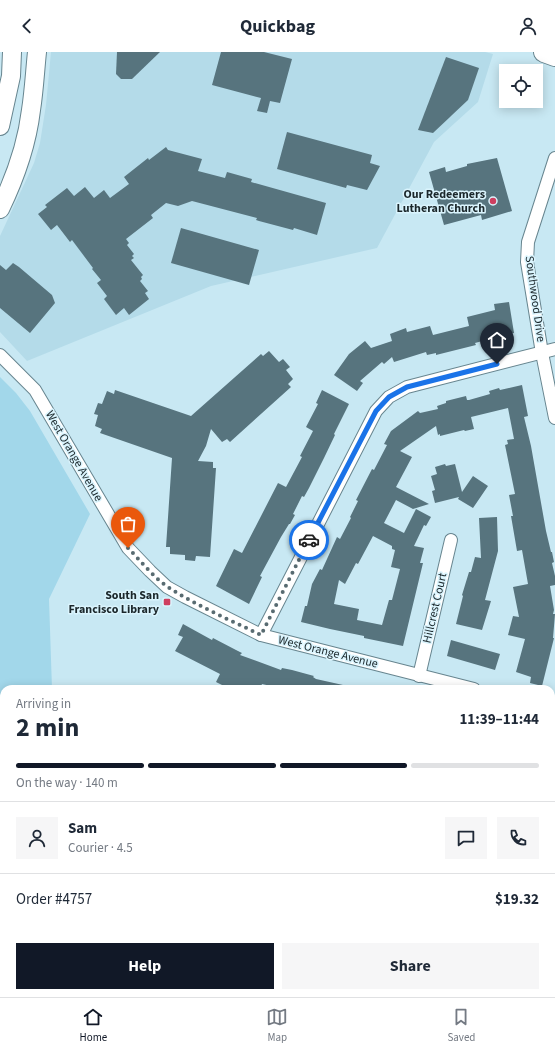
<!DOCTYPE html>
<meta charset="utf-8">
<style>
body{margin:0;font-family:"Source Sans 3",sans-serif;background:#f6f6f7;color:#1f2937;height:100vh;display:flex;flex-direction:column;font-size:15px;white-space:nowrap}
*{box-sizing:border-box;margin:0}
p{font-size:13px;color:#747a83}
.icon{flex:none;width:22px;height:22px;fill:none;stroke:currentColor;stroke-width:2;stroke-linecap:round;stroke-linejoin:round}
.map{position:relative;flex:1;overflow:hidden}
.sheet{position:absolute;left:0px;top:633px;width:555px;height:312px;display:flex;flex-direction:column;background:#fff;border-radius:12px 12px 0 0;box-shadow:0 2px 10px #0003}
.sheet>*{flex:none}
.controls{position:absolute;left:499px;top:12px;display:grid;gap:8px}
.controls a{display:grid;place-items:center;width:44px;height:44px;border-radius:0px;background:#fff;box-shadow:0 2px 10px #0003;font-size:20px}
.pin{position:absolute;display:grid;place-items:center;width:34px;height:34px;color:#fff;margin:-41px -17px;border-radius:50% 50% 50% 0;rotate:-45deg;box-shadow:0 0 4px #0007}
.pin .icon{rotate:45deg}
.courier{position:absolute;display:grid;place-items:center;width:40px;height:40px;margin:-20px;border:3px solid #1a73e8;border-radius:50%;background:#fff;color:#222;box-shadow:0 1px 5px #0007}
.summary em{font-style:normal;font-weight:700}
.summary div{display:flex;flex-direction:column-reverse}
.summary{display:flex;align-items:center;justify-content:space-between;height:68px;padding:0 16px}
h1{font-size:26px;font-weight:700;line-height:30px}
.bar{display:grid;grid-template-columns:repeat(4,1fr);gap:6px 4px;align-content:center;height:48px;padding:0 16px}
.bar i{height:5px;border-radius:3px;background:#e0e1e3}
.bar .selected{background:#111827}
.bar p{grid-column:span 4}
.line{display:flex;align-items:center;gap:10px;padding:0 16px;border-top:1px solid #e0e1e3}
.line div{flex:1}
.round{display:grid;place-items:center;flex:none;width:42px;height:42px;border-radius:0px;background:#f6f6f7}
.primary-button{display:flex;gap:8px;margin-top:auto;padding:8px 16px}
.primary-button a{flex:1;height:46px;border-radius:0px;background:#111827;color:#fff;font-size:16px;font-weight:700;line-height:46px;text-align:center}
.primary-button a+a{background:#f6f6f7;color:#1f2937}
header{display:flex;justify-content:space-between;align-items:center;height:52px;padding:0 16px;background:#fff;font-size:18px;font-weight:700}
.menu{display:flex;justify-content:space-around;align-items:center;height:56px;border-top:1px solid #e0e1e3;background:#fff;font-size:11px;color:#747a83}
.menu a{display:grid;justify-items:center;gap:2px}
.menu .selected{color:#111827}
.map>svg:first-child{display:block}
</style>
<header><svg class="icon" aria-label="back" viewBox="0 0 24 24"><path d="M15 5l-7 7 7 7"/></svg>Quickbag<svg class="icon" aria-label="person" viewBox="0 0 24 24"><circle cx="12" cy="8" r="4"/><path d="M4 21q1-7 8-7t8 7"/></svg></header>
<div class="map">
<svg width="555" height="945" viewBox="0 0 555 945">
<rect width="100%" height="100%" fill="#c8e8f3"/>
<g fill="#b4dbe9">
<polygon points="51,0 485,0 493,2 478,50 434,90 377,196 211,234 27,309 0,280 0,184 34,111 40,91 46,53"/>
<polygon points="551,732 555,733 555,945 311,945 302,941 551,941"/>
</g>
<polygon fill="#a2d7ea" points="0,325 16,341 30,359 90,462 49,547 52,637 4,637 4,941 302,941 311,945 0,945"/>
<g fill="#57747e" fill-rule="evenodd">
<polygon points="117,0 160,0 132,27 121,27 116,22"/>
<polygon points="221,0 264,0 292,7 280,51 270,49 267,61 257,59 261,46 212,33"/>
<polygon points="446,5 479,16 468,48 433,81 418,78"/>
<polygon points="287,80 372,103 370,111 380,114 367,138 347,133 346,136 277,117"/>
<polygon points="166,95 168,98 202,107 198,119 225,126 227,120 252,127 251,130 326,151 317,183 294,176 293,178 259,169 256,168 257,166 192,149 178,154 166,151 151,163 153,166 126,187 129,191 127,193 134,202 132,204 134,206 131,208 143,223 141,225 142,227 140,229 148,239 145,241 149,247 129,263 124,256 116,263 104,247 107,244 97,231 101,228 92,217 93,216 72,188 70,190 57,173 51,178 38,162 47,155 45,153 67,136 74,144 85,135 94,146 104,138 110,146 129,132 124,125 148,106 149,108"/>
<polygon points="497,106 512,159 482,168 481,163 444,173 429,120 445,115 446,120 467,114 467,112"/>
<polygon points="181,176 259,198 249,233 171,211"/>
<polygon points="13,211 19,215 52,243 55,251 30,281 0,256 0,213 6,218"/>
<polygon points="509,250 514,281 490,285 490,287 475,291 476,293 436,303 436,301 427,303 426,300 394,310 392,305 384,312 382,310 360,329 363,331 357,339 334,323 349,302 365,289 371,296 392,289 390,282 406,276 407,280 430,274 433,283 469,274 467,265 495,258 494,252"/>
<polygon points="269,299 279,310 283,307 290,315 286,318 293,327 288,332 291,335 230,390 227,387 222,390 211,377 206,394 198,409 213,410 213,416 216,416 210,505 196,504 195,509 185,508 185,503 170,502 170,495 166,495 172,406 100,381 102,377 95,374 98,363 94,362 98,351 102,352 107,339 114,342 115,338 191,364 261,302 263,304"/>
<path d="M522 333 528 364 524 365 531 394 546 479 551 500H552L554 510 552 511 555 524V533L550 534 554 558 553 562H555L553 586H554L542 634 530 631 531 625 516 620 525 587 508 583 513 564 519 565 513 535 528 532 522 498 517 499 511 464H513L509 443 515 442 505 393 508 392 507 388 514 387 508 356 471 365 474 377 465 379 464 378 440 384V382L438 383 436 374 400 399 412 405 396 435 429 452 413 457 396 448 384 471 404 481 416 457 431 465 426 474 424 473 414 494 424 496 420 511H423L403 594 364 586V584L330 577 301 570 305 554H307L312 532 320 517 322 518 337 485 340 487 351 466 350 465 358 449 356 448 372 417 374 418 387 393 384 392 391 379 418 359 420 361 438 357 437 354 446 351V349L466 344 467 348H469L490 342 489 339 499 336 500 338ZM373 484 392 494V497L395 498 391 515 400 517 392 548H389L382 573 357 568 359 557 334 552 339 528 345 532 356 511 358 512Z"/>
<polygon points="322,338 349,352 334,382 335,383 324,406 309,436 304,445 302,444 293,462 295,463 290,472 289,472 281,485 260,524 262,525 249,552 216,534 234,497 242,501 278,431 286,435 302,405 300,404 313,379 306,375 318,352 316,351"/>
<polygon points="445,412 446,414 455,412 462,440 473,424 488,434 473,456 458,447 459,445 435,451 432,439 435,438 431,424 437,422 435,415"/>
<polygon points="497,465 498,499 485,548 491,549 482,578 456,572 463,544 462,543 469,520 471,520 475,505 481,506 479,466"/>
<polygon points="183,572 212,588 213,586 236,598 242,601 240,603 281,618 282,616 292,618 314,624 313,625 316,627 343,633 342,637 284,637 262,632 260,637 220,637 222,633 216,630 220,622 175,599 183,585 178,583"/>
<polygon points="451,588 500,602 495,618 447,604"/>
</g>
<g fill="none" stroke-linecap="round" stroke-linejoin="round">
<defs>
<g id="minor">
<polyline points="555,106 528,190 527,210 542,301 555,366"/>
<polyline points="0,303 35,338 128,496 150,519 167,535 185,545 261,583 474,637"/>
<polyline points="261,583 376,359 389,345 407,335 555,297"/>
<polyline points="419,624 451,488"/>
<polyline points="551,655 555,656"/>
</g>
<g id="secondary">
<polyline points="0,74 11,24 12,0"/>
<path d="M0 157C15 126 27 92 31 58 34 39 35 19 37 0"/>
</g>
<polyline id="primary" points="544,0 555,4"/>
</defs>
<use href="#minor" stroke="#67858f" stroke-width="14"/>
<use href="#secondary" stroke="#67858f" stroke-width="20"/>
<use href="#primary" stroke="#67858f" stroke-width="22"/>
<use href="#minor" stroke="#fff" stroke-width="12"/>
<use href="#secondary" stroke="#fff" stroke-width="18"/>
<use href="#primary" stroke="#fff" stroke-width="20"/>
</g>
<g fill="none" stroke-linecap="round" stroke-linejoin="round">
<path stroke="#586b71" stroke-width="4" stroke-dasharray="0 7.2" d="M128 496C141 509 153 525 168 535 197 554 230 568 261 583L309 488"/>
<polyline stroke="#1a73e8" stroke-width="5" points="309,488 376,359 389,345 407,335 497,312"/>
</g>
<g fill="#ce3f60" stroke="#daf4fd" stroke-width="1.5">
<circle cx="493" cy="149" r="4"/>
<rect x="163" y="546" width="8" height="8" rx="2"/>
</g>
<g text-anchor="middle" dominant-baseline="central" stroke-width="3" stroke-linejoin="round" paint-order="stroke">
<g font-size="12" font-weight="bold" fill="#1b272b" stroke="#daf4fd" text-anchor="end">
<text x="485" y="142">Our Redeemers<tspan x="485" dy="14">Lutheran Church</tspan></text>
<text x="159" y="543">South San<tspan x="159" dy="14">Francisco Library</tspan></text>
</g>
<g font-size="12" fill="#1b272b" stroke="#daf4fd">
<text transform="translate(535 247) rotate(82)">Southwood Drive</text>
<text transform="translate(74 404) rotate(60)">West Orange Avenue</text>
<text transform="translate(435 556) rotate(-77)">Hillcrest Court</text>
<text transform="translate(328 600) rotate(14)">West Orange Avenue</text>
</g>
</g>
</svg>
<div class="controls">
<a><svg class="icon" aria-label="locate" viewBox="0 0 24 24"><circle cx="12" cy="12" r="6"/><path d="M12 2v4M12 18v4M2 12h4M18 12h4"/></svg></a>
</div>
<div class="pin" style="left:128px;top:496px;background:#ea580c"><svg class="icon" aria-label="bag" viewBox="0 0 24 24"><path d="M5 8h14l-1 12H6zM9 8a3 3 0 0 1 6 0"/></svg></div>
<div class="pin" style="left:497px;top:312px;background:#1f2937"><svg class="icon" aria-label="home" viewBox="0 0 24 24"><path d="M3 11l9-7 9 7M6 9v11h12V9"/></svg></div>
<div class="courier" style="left:309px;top:488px"><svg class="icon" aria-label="car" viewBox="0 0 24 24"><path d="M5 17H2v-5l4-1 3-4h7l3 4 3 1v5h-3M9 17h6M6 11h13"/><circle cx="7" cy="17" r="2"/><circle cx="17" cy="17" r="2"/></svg></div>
<section class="sheet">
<div class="summary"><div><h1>2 min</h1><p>Arriving in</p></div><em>11:39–11:44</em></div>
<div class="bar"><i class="selected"></i><i class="selected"></i><i class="selected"></i><i></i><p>On the way · 140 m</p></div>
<div class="line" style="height:72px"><a class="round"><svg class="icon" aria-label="person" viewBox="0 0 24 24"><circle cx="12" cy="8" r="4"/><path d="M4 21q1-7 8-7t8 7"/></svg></a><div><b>Sam</b><p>Courier · 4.5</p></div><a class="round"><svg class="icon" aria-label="chat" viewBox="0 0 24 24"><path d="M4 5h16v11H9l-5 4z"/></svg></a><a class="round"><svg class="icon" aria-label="phone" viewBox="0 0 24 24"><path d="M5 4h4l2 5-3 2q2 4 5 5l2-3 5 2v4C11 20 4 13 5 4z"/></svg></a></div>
<div class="line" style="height:52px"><div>Order #4757</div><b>$19.32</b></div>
<div class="primary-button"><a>Help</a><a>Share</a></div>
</section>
</div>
<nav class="menu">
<a class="selected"><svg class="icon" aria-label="home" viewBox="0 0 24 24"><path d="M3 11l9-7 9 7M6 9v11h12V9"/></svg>Home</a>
<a><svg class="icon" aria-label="map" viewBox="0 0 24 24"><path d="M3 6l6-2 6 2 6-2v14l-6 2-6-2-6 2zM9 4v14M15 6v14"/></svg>Map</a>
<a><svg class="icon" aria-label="saved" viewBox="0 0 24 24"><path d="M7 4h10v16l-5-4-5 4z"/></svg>Saved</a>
</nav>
